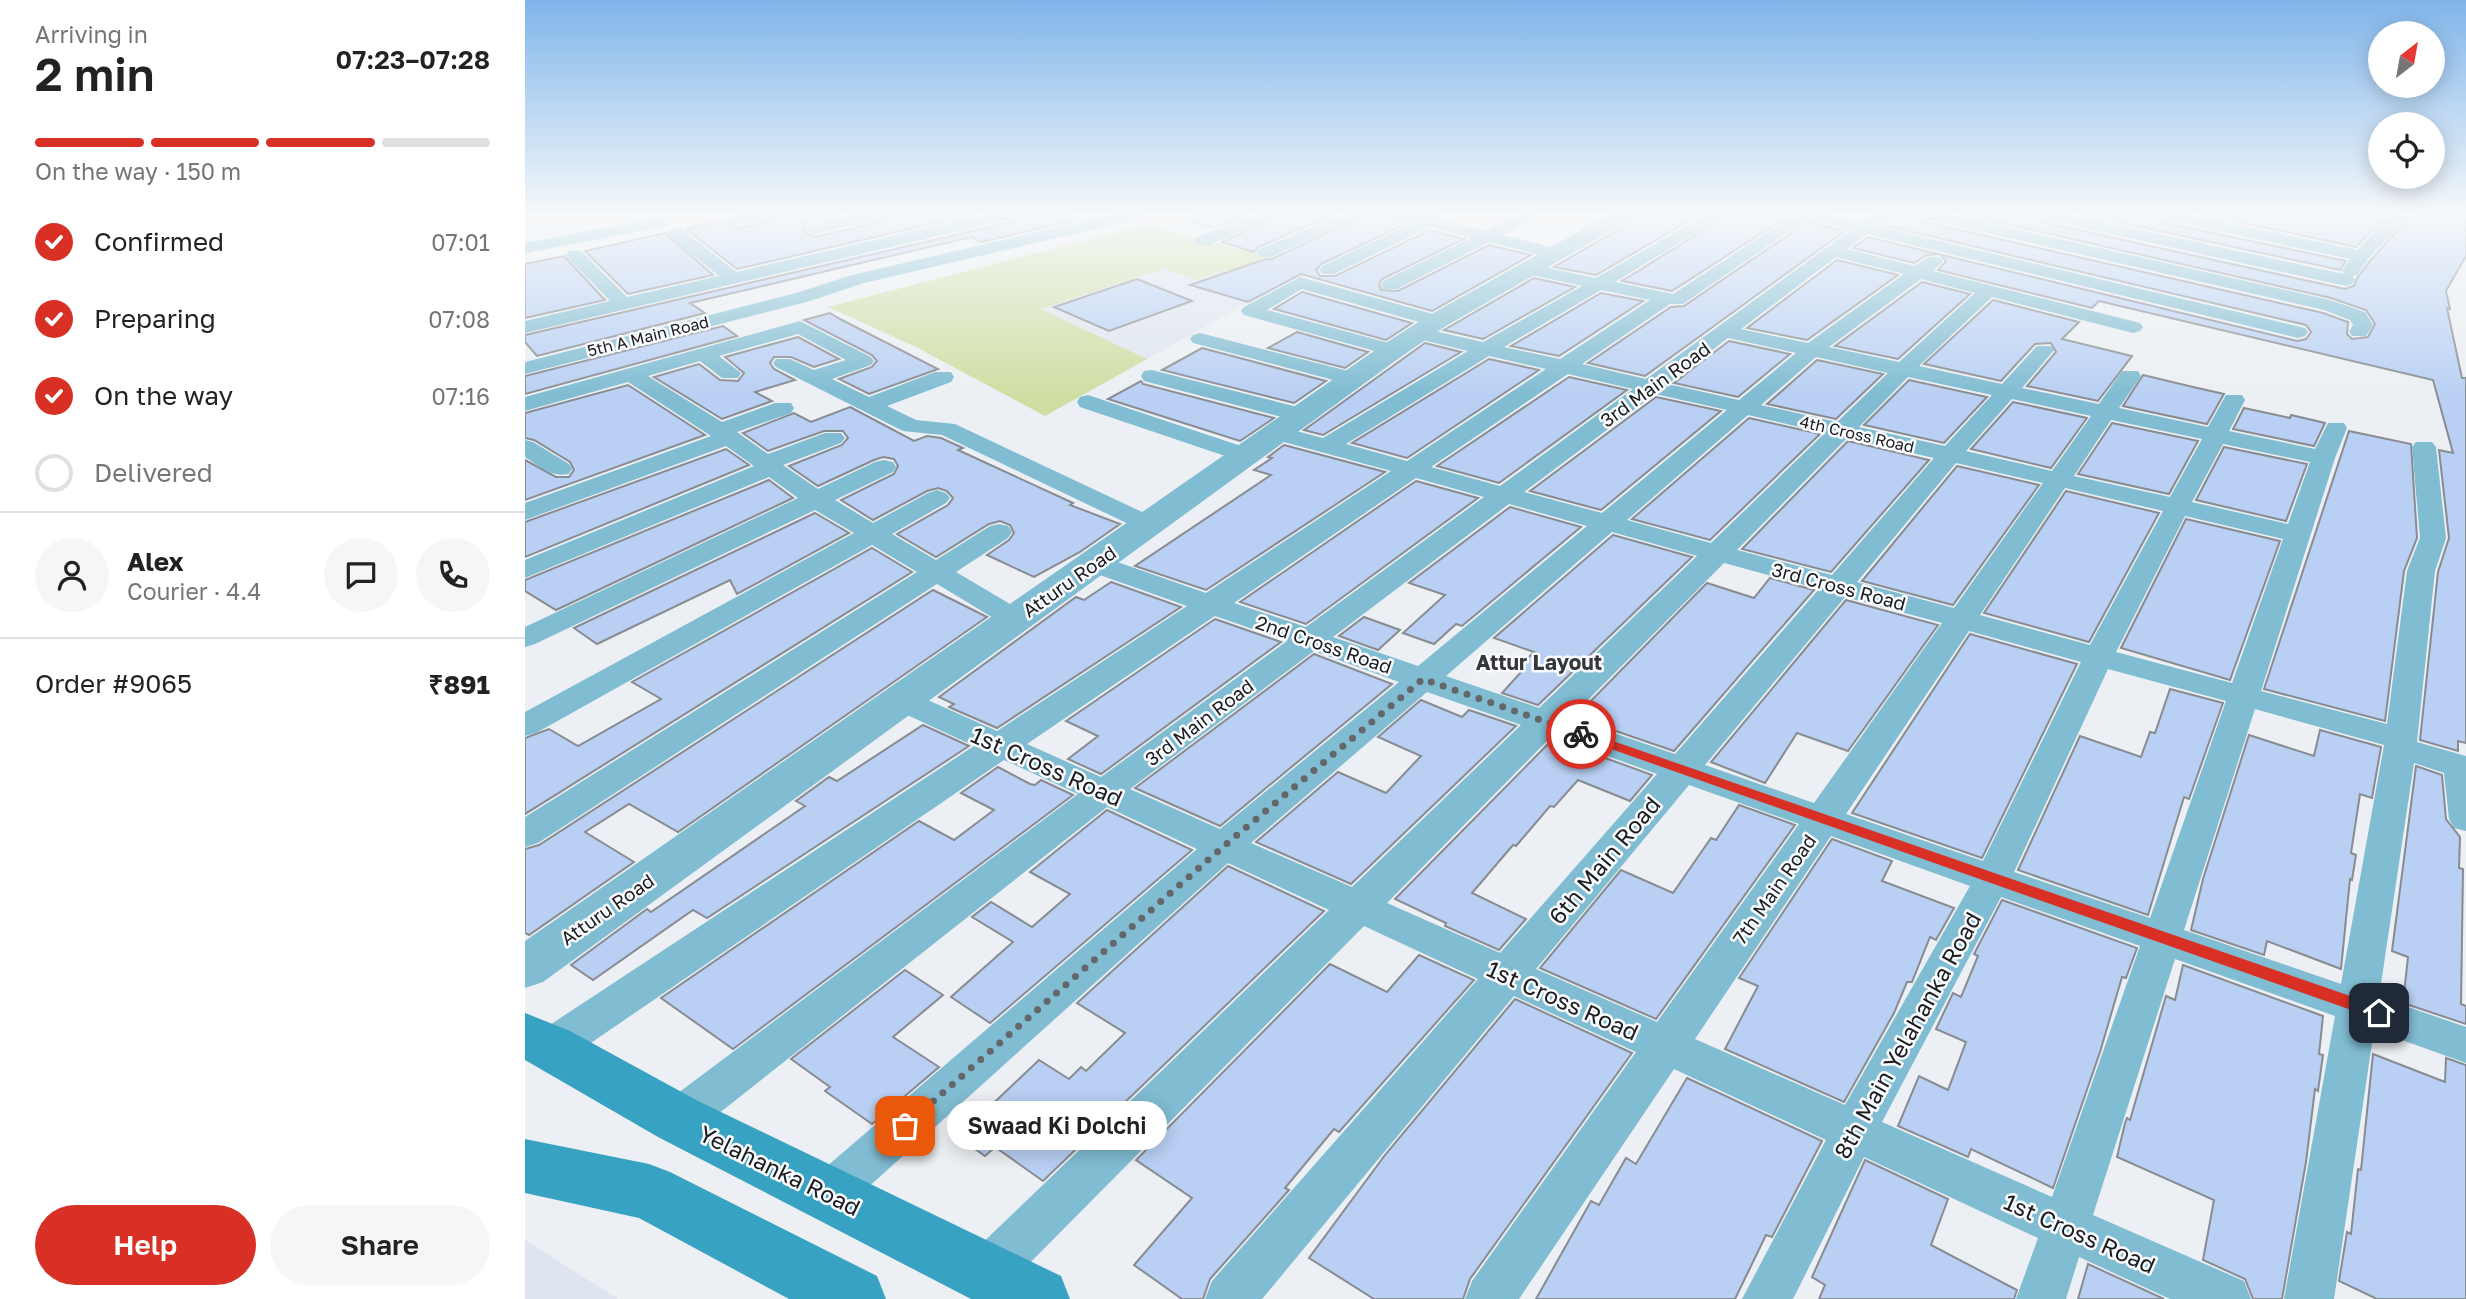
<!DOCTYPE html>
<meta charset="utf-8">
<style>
body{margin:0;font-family:"Golos Text",sans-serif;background:#f6f6f6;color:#222;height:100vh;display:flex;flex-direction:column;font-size:26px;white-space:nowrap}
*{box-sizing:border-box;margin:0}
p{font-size:23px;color:#767676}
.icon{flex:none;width:38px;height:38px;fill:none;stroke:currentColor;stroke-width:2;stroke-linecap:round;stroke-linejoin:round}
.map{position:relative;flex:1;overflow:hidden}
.details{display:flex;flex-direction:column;background:#fff;width:525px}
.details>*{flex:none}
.needle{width:46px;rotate:31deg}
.buttons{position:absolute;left:1843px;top:21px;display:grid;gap:14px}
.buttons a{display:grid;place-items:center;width:77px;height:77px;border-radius:50%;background:#fff;box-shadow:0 4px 18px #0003;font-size:35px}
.pin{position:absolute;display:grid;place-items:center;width:60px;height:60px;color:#fff;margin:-30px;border-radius:14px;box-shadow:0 4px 10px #0006}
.courier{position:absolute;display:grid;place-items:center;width:70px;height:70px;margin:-35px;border:5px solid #d93025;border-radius:50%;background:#fff;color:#222;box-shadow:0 2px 9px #0007}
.bubble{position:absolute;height:49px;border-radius:24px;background:#fff;box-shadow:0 4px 18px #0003;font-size:23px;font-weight:600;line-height:49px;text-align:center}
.headline em{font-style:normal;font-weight:600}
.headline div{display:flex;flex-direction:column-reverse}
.headline{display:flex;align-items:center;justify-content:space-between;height:119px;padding:0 35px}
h1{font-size:46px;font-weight:600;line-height:52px}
.bar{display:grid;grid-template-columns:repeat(4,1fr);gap:10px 7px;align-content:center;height:84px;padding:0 35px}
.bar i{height:9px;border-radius:5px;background:#e0e0e0}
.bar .on{background:#d93025}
.bar p{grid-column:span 4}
.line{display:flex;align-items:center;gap:18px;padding:0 35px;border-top:2px solid #e0e0e0}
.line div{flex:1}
.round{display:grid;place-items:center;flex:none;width:74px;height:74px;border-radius:37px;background:#f6f6f6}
ol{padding:0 35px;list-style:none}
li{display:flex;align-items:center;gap:21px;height:77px}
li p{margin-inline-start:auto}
li .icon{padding:7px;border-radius:50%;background:#d93025;color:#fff;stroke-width:4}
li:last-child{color:#767676}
li i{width:38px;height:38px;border:4px solid #e0e0e0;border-radius:50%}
.button{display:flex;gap:14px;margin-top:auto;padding:14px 35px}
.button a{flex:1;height:80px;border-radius:42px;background:#d93025;color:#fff;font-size:28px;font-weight:600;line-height:80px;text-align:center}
.button a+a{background:#f6f6f6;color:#222}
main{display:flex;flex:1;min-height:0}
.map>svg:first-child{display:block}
</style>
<main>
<section class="details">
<div class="headline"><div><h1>2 min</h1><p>Arriving in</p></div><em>07:23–07:28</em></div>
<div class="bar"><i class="on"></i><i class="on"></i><i class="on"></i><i></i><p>On the way · 150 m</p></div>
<ol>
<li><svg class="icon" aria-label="check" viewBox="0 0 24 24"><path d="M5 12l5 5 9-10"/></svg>Confirmed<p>07:01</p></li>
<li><svg class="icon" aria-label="check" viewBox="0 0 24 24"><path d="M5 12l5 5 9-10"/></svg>Preparing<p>07:08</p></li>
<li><svg class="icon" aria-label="check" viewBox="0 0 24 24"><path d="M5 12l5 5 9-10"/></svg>On the way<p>07:16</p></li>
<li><i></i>Delivered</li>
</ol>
<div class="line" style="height:126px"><a class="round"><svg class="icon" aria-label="person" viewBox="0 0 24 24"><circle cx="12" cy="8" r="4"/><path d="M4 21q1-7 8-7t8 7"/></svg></a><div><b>Alex</b><p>Courier · 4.4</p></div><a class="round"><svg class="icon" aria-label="chat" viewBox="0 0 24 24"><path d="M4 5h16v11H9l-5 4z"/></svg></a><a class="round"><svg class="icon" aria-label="phone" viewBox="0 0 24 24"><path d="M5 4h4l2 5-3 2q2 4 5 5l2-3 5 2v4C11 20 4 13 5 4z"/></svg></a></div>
<div class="line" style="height:91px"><div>Order #9065</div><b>₹891</b></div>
<div class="button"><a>Help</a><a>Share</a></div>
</section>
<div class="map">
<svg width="1941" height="1299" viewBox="0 0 1941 1299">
<rect width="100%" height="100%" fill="#eceff3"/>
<g fill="#dee5f0">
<polygon points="640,268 671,280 700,270 748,289 622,359 515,309"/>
<polygon points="0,1240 93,1299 0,1299"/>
</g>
<polygon fill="#cfdea3" points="620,225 790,268 748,289 700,270 671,280 640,268 516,309 622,359 520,416 391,347 303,307"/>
<g fill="#b9d0f4" stroke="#888b8f" stroke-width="2">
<polygon points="252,214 318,214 281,222 277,230 289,237 363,220 366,214 449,214 212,269 161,229 201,220 212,229 249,220"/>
<polygon points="496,214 546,214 547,221 456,242 447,237 165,303 180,313 12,356 0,342 0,335 486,222"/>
<polygon points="663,214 723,214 688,228 662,221"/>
<polygon points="757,214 811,214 733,247 729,252 697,242"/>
<polygon points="844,214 864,214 867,220 881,224 796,264 791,270 795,276 810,276 905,230 939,239 857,279 854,284 856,290 873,291 964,245 1006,255 907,311 776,274 723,302 665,285 738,260 747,259"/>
<polygon points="1113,214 1176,214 1071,275 1029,267 1109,220"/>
<polygon points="1205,214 1271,214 1274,220 1320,231 1120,376 1063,363 1146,307 1159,306 1275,227 1265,219 1257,220 1147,291 1097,281"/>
<polygon points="1369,214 1390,214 1400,222 1798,313 1823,322 1822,334 1827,339 1843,337 1850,324 1841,310 1806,298 1437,214 1507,214 1517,222 1820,289 1829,286 1832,278 1845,261 1887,214 1941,214 1941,256 1921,291 1925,309 1922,308 1937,378 1941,378 1941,743 1933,741 1933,751 1895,740 1913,572 1924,538 1914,450 1928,453 1908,380 1574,301 1567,308 1413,270 1421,261 1415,254 1402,255 1389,263 1328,248 1343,237 1772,341 1781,339 1786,332 1781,325 1358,225"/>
<polygon points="1556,214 1626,214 1636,222 1821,261 1815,270"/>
<polygon points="1676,214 1863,214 1831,247"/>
<polygon points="140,233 188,275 103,294 60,251"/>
<polygon points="39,256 80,300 0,318 0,264"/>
<polygon points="1312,260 1373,275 1282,340 1222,328"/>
<polygon points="1009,278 1050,287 958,339 919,330"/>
<polygon points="612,279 667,301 584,331 529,307"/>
<polygon points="1397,282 1445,294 1373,359 1310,346"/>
<polygon points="777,292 887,323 861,340 749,309"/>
<polygon points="1076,293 1118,301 1034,356 986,346"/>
<polygon points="1468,300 1554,322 1537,339 1607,356 1573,401 1502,386 1531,352 1526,343 1510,344 1476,381 1399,364"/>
<polygon points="305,313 315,319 413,369 344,394 314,379 347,367 352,361 347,355 279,320"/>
<polygon points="198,326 212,336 0,394 0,376"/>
<polygon points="772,332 843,352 820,368 743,348"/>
<polygon points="273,337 314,359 289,367 266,357 249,357 245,363 249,369 270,380 230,392 247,401 197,419 129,377 174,364 195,380 213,381 219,373 200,357"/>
<polygon points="1204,341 1265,354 1213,397 1149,383"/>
<polygon points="900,343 936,352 798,435 779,430"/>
<polygon points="677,348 801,381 769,403 637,370"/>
<polygon points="964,359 1014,370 882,458 827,443"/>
<polygon points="1292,360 1358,374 1311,419 1242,404"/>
<polygon points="1618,375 1668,387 1699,394 1682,424 1598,406"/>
<polygon points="1044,377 1102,390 974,483 912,466"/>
<polygon points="1384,380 1462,397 1419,443 1339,425"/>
<polygon points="616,381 618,384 749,418 715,441 583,399"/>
<polygon points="103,385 180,435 0,500 0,460 31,477 44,477 49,470 45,462 9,440 0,438 0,413"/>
<polygon points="1131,397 1196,411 1076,510 1005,491"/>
<polygon points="1488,402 1562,418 1526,468 1446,449"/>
<polygon points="325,407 389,441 402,436 416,438 438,448 433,450 548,503 545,505 595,524 555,552 509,577 462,555 484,540 489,533 485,525 475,521 464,524 411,557 372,534 423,505 428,498 422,491 413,488 402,491 348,520 316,500 369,474 373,466 369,459 358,457 349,460 293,486 264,466 317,445 323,438 318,431 299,431 243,451 218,433 269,413 286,422"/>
<polygon points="1719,408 1765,418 1766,415 1800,423 1789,446 1708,429"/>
<polygon points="1224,418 1295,434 1185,540 1107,519"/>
<polygon points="1587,423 1673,441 1644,494 1553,474"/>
<polygon points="1824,431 1886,444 1892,538 1879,571 1860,721 1739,689"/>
<polygon points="1323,441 1404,460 1306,572 1217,549"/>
<polygon points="759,445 860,472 681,590 610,566 746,475 729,470 747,458 743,457"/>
<polygon points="1699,447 1782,464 1761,521 1671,500"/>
<polygon points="201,449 224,465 0,557 0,522"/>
<polygon points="1432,466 1514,485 1428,605 1337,581"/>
<polygon points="244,480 268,498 31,610 0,591 0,580"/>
<polygon points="891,481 953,498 781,624 715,602"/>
<polygon points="1541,491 1634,513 1564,642 1459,613"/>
<polygon points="985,507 1056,527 937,626 931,624 909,644 878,633 920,595 884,583"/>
<polygon points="290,513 324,533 212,594 205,580 72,644 49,628"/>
<polygon points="1661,519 1755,541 1705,680 1596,648"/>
<polygon points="1088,535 1167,557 1013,705 977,693 998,670 993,668 1009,652 969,638"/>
<polygon points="347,548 387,572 0,814 0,738 24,729 53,746 136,699 107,682"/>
<polygon points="1245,578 1289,590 1149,751 1050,717 1182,583 1229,598"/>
<polygon points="586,582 656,607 472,728 424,707 429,704 414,697 551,597 559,600"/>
<polygon points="408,590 462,617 153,832 104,804 60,832 109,862 4,935 0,933 0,849 14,845"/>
<polygon points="1321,600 1413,625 1323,751 1272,733 1240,783 1186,762"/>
<polygon points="839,617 875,630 853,650 814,636"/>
<polygon points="690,619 756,642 576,774 543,759 573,736 541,721"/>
<polygon points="1445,634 1552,664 1457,858 1327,813"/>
<polygon points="789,654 867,684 695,826 610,788"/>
<polygon points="1645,689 1698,703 1664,799 1659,797 1623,915 1493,870 1555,736 1616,757 1625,732 1630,733"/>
<polygon points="896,700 937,717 944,710 991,726 826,884 731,842 813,772 861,793 896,756 853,737"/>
<polygon points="398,725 444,746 182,918 168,910 68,980 46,965 122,909 126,912 280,806 271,801 304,777 312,781"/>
<polygon points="1795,730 1856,747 1847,798 1835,794 1826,853 1831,855 1827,880 1825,879 1816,969 1742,941 1739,955 1666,930 1678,879 1724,735 1789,756"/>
<polygon points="1028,739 1127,775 1105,801 1053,780 1029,807 1025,806 991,846 988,845 947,893 1001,919 974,950 920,926 921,923 870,899"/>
<polygon points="1891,766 1917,775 1921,819 1935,837 1934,868 1938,869 1936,1004 1941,1006 1941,1024 1878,1003 1883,957 1867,951"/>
<polygon points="473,767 505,784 510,785 516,780 548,795 208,1049 136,998 394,821 429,840 469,810 436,793"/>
<polygon points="1214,805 1270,825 1131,1019 1015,968 1096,870 1148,893 1186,838 1191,840"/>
<polygon points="582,810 667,850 465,1023 426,997 488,942 447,917 466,902 507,927 545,894 505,872"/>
<polygon points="1307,839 1367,861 1357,881 1429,908 1411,940 1405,937 1387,982 1382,982 1369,1013 1319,1102 1200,1049 1233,986 1214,978"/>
<polygon points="703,866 799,911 518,1181 470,1147 460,1156 433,1137 514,1060 544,1079 556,1067 561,1071 600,1033 552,1003"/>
<polygon points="1477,900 1612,948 1601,978 1597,977 1575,1052 1528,1188 1446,1149 1443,1157 1373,1126 1394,1076 1423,1090 1441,1042 1411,1029 1428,993 1436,997 1453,956 1449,954"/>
<polygon points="894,955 949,980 814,1132 809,1129 760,1188 764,1190 685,1279 678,1299 657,1299 609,1265 667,1198 611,1160 805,964 862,992"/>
<polygon points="1658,965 1798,1016 1794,1054 1798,1055 1793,1091 1790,1089 1781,1162 1757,1299 1728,1299 1720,1279 1678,1260 1689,1200 1592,1157 1600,1123 1602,1118 1605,1120 1641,996 1650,1000"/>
<polygon points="380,970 418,995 368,1037 414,1067 347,1124 300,1091 305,1087 266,1059"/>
<polygon points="990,999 1107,1053 945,1279 938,1299 849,1299 784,1258 860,1155"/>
<polygon points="1848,1054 1920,1082 1921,1058 1941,1065 1941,1299 1852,1299 1814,1281 1822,1232 1826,1234 1833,1169 1836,1170"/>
<polygon points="1162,1078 1297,1141 1247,1237 1241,1235 1210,1299 1011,1299 1066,1201 1074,1205 1101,1158 1111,1164"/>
<polygon points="1340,1160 1423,1199 1406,1245 1492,1290 1489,1299 1294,1299 1300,1285 1287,1277"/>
<polygon points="1563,1264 1639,1299 1553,1299"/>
</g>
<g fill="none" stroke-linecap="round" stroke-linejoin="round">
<g fill="#80bcd2" fill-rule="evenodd">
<polygon points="219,214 250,214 248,217 211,226 203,221 205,217"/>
<polygon points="332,214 364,214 362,217 288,234 280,229 282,225"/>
<polygon points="462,214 493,214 485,219 0,333 0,321 85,301 44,259 41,255 44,251 56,251 102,297 194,276 144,236 142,232 150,227 156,228 211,272"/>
<polygon points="590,214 621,214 613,219 339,283 285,301 0,374 0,362 271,293 327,275"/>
<polygon points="731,214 755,214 684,245 672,245 669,241 672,237"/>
<polygon points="819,214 842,214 746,257 740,258 731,253 734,249"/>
<polygon points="866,214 910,214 915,216 917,220 960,231 994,214 1015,214 978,235 1037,250 1040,254 1031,259 964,242 872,289 858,289 856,285 858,281 946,238 905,227 809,274 797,274 794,270 797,266 888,223 868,217"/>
<path d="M1182 214H1202L1090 282 1148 294 1258 222 1264 221 1272 226 1158 304H1145L1057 364 1121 379 1326 230 1275 217 1273 214H1303L1336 222 1347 214H1366L1352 226 1780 328 1783 332 1780 336 1773 338 1342 234 1322 249 1390 266 1403 257H1415L1418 261 1408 271 1615 323 1618 327 1615 331 1608 333 1467 297 1394 366 1477 384 1512 346H1526L1529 350 1497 388 1574 404 1597 371H1613L1616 376 1594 408 1683 427 1701 395H1717L1720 400 1704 431 1790 449 1803 423H1819L1822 428 1810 458 1736 691 1862 724 1882 571 1895 538 1887 447 1891 442H1907L1911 447 1921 538 1910 571 1892 742 1941 756V831L1929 828 1924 819 1919 773 1889 763 1854 997 1941 1027V1063L1849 1030 1809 1299H1759L1810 1016 1650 959 1568 1215 1719 1281 1726 1299H1645L1554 1257 1541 1299H1491L1513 1238 1339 1157 1268 1299H1217L1301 1140 1149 1069 994 1299H940L947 1281 1111 1052 989 996 737 1299H680L687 1281 953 979 839 926 479 1289 462 1296 445 1289 438 1272 445 1255 804 910 703 863 319 1209 303 1216 287 1209 280 1194 287 1179 672 849 582 807 169 1133 153 1139 137 1133 131 1119 137 1105 553 794 479 760 41 1060 26 1065 11 1060 5 1047 11 1034 449 746 365 707 360 700 365 693 376 690 387 693 472 731 662 606 558 569 554 563 558 557 568 555 578 557 681 593 866 471 744 438 740 433 744 428 752 426 798 438 943 351 885 337 882 333 885 329 892 327 958 342 1057 286 998 273 995 269 998 265 1004 264 1071 278ZM1311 257 1379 274 1283 343 1216 329ZM1396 279 1450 293 1374 362 1304 347ZM1076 290 1125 300 1035 359 979 347ZM1203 338 1271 353 1214 400 1143 384ZM964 356 1021 369 882 461 821 444ZM1291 357 1363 373 1312 422 1236 405ZM1043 374 1108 389 975 486 906 467ZM1383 377 1467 395 1420 446 1334 427ZM1130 394 1202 410 1077 513 999 492ZM1487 399 1566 416 1527 471 1441 451ZM1223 415 1300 433 1186 543 1102 520ZM1586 420 1677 439 1645 497 1549 476ZM1322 438 1409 458 1307 575 1212 550ZM1698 444 1785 462 1763 524 1667 502ZM1431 463 1518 483 1429 608 1332 582ZM891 478 959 497 781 627 709 603ZM1540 488 1638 511 1565 645 1455 615ZM984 504 1062 526 893 666 808 637ZM1660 516 1758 539 1707 683 1591 652ZM1087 532 1172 556 1014 708 921 676ZM1199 563 1294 589 1150 754 1045 718ZM1320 597 1417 623 1289 803 1180 765ZM690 616 762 641 576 777 502 744ZM1444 631 1556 662 1458 861 1321 814ZM789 651 874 682 695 829 605 789ZM1583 669 1701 701 1625 918 1489 872ZM902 692 996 725 827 887 726 843ZM1730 709 1859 745 1816 984 1659 930ZM1027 736 1132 774 975 953 862 903ZM1164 785 1274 824 1132 1022 1011 969ZM1306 836 1445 886 1320 1105 1170 1039ZM1476 897 1615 946 1527 1197 1357 1122Z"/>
<polygon points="1393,214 1424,214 1805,300 1840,312 1848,325 1841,336 1827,336 1824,332 1828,325 1825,320 1799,310 1401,219"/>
<polygon points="1510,214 1542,214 1819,274 1817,271 1825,259 1637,219 1629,214 1662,214 1832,250 1867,214 1885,214 1843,259 1832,275 1827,276 1830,280 1827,284 1821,286 1518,219"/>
<polygon points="135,217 143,222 141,226 0,253 0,243"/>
<polygon points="775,277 919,317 922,321 912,327 777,289 742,310 875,346 878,350 875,354 868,356 719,315 716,311 719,307"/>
<polygon points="275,321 346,357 349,361 346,365 307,379 344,397 410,372 426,372 429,377 426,382 362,406 391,420 430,424 632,519 636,524 632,529 623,532 614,529 417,435 378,431 251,367 248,363 251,359 265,359 289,370 321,360 273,334 194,356 216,373 213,378 197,378 175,361 123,376 197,422 250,403 266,403 269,408 266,413 212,432 243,454 300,433 316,433 320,438 316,443 258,465 293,489 350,462 359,460 368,462 371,467 368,472 310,500 348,523 403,493 412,490 421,493 425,498 421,503 367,534 411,560 465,526 474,524 483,526 487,532 483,538 431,572 500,613 504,619 500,625 490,628 480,625 412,584 13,843 0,847 0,817 392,572 347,545 11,733 0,736 0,712 329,533 290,510 10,644 0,647 0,627 273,498 244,477 0,578 0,560 229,466 201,446 0,520 0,503 186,436 103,382 0,411 0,397"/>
<polygon points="675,333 835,374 838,379 835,384 827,385 668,343 665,339 668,335"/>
<polygon points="627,370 784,410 787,415 784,420 776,422 619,381 616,376 619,371"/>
<polygon points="563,395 728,450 732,455 728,460 712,460 555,407 552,402 555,397"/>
<path d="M0 440 8 442 44 464 47 469 44 474C26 478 14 466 0 457Z"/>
</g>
<polygon fill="#80bcd2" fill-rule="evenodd" points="1085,214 1111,214 1108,218 921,326 877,356 18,982 0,988 0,941 859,344 903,316"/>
<g fill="#38a2c2" fill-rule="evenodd">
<polygon points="0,1013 45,1031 173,1101 536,1276 545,1299 446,1299 133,1137 0,1060"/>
<polygon points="0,1139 124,1164 145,1172 352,1276 361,1299 264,1299 114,1218 0,1193"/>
</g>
</g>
<linearGradient id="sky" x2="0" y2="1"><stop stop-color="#80b5ea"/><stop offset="0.54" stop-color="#f6f8fa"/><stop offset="1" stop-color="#f6f8fa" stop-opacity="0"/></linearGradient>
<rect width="1941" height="396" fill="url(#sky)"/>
<polygon fill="#d93025" points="1056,730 1860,1008 1862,1013 1860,1018 1849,1018 1052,737 1050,734"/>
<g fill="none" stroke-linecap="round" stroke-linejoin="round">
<polyline stroke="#646669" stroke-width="7" stroke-dasharray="0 12.6" points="380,1126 699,846 898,679 1056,734"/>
</g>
<g text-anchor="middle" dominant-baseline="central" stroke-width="5" stroke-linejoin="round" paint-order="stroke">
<g font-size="16" fill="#1b1c1e" stroke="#fafcff">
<text transform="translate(123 336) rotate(-14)">5th A Main Road</text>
<text transform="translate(1332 434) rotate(13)">4th Cross Road</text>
</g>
<g font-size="19" fill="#1b1c1e" stroke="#fafcff">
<text transform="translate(1130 384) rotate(-36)">3rd Main Road</text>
<text transform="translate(544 581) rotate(-35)">Atturu Road</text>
<text transform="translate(1314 586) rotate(15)">3rd Cross Road</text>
<text transform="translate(799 644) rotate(19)">2nd Cross Road</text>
<text transform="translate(674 722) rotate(-37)">3rd Main Road</text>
<text transform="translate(1249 889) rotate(-55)">7th Main Road</text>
<text transform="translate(82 909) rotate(-35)">Atturu Road</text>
</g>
<g font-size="21" font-weight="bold" fill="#35373b" stroke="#fafcff">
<text x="1014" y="662">Attur Layout</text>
</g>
<g font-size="23" fill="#1b1c1e" stroke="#fafcff">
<text transform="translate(522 766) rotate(24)">1st Cross Road</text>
<text transform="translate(1079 860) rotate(-50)">6th Main Road</text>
<text transform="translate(1038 1000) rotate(24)">1st Cross Road</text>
<text transform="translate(1382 1035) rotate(-61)">8th Main Yelahanka Road</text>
<text transform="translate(255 1170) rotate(26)">Yelahanka Road</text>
<text transform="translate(1555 1233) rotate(24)">1st Cross Road</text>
</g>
</g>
</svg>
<div class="buttons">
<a><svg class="needle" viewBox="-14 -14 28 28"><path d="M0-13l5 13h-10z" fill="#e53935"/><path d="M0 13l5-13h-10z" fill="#767676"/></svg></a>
<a><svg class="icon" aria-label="locate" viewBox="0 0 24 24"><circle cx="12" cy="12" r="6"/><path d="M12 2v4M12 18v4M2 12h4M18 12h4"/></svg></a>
</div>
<div class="pin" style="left:380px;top:1126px;background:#ea580c"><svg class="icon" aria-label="bag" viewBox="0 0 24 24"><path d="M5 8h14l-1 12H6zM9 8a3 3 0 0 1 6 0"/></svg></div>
<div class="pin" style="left:1854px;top:1013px;background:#1f2937"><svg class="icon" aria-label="home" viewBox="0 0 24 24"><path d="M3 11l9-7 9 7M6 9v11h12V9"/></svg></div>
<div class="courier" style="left:1056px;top:734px"><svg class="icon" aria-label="bike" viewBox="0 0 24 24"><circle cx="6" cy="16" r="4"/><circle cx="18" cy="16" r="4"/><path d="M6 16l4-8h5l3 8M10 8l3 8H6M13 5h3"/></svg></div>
<div class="bubble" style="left:422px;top:1101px;width:220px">Swaad Ki Dolchi</div>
</div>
</main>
